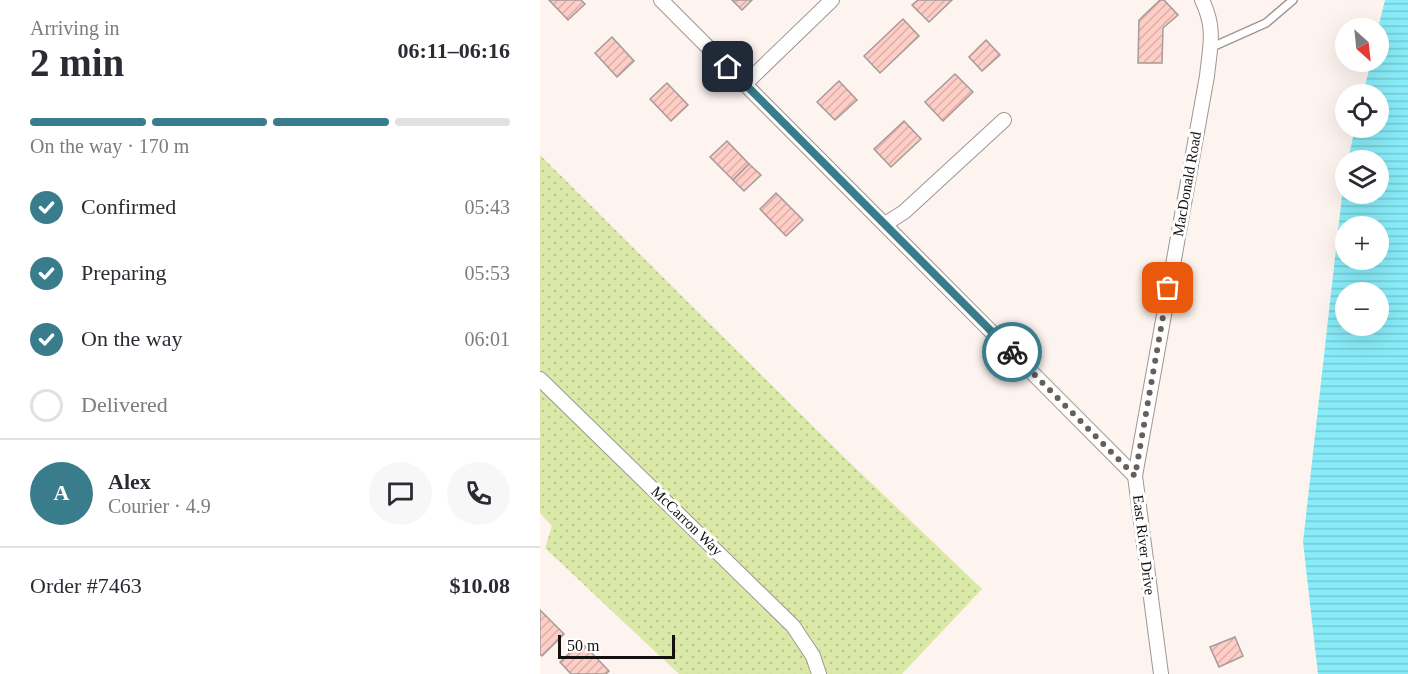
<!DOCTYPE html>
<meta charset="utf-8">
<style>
body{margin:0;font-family:"Times New Roman",serif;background:#f7f7f7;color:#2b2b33;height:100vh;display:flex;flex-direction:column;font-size:22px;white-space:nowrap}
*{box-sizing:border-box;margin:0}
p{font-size:20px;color:#7c7c81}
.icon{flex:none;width:33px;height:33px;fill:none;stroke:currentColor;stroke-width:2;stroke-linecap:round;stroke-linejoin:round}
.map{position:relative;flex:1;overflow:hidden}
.details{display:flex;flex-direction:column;background:#fff;width:540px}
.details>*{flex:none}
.needle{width:39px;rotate:153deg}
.controls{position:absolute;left:795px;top:18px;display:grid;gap:12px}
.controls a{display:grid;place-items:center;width:54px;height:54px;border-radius:50%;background:#fff;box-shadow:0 6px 24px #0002;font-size:30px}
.scale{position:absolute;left:18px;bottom:15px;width:117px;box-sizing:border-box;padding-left:6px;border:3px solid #14100f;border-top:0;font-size:16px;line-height:21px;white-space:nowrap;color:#14100f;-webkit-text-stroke:4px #fff;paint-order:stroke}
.pin{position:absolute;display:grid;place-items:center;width:51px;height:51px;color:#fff;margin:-26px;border-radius:12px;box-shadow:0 3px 9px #0006}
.courier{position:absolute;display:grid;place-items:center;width:60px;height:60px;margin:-30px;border:4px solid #397d8c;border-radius:50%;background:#fff;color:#222;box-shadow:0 2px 8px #0007}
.overview em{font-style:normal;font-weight:700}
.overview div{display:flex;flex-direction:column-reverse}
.overview{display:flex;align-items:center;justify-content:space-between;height:102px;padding:0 30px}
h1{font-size:39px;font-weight:700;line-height:45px}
.bar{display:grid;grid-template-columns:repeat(4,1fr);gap:9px 6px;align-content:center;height:72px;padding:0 30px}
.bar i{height:8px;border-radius:4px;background:#e1e1e2}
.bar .on{background:#397d8c}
.bar p{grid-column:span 4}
.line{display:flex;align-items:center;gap:15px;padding:0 30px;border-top:2px solid #e1e1e2}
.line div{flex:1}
.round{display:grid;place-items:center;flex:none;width:63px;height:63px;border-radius:32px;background:#f7f7f7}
ol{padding:0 30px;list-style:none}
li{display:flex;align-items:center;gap:18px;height:66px}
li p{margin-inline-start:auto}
li .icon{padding:6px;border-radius:50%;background:#397d8c;color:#fff;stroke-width:4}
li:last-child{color:#7c7c81}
li i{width:33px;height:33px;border:3px solid #e1e1e2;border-radius:50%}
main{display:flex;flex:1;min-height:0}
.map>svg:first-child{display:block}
</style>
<main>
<section class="details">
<div class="overview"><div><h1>2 min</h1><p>Arriving in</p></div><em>06:11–06:16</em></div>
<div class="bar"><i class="on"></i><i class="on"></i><i class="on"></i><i></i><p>On the way · 170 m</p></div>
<ol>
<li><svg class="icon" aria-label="check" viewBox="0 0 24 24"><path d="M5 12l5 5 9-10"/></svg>Confirmed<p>05:43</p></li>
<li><svg class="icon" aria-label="check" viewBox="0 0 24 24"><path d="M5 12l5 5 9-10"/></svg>Preparing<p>05:53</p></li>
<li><svg class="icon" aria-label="check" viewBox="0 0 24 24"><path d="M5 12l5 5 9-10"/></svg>On the way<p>06:01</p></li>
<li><i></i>Delivered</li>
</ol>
<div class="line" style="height:108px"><b class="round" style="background:#397d8c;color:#fff">A</b><div><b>Alex</b><p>Courier · 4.9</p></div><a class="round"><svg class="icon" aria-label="chat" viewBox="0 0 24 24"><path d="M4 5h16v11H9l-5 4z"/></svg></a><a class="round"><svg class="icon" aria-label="phone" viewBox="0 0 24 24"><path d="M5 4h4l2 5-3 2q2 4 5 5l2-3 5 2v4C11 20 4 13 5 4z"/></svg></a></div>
<div class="line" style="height:78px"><div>Order #7463</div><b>$10.08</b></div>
</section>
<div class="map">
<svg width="868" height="674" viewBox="0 0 868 674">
<defs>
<pattern id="grass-dots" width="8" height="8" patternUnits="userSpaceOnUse" patternTransform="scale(1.5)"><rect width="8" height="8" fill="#dae9a7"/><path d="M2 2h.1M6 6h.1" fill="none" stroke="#bac78f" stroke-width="1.8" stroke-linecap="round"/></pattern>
<pattern id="water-rules" width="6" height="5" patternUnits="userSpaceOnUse" patternTransform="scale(1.5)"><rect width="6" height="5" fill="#88ecf8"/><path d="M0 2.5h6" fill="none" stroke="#74c9d3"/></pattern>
<pattern id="building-hatch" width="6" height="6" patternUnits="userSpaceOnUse" patternTransform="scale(1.5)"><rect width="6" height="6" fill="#fecdc5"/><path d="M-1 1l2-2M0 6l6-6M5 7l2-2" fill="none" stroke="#d9afa8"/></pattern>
</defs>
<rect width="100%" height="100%" fill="#fdf3ef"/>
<polygon fill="url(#grass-dots)" points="0,155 306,459 442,589 362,674 139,674 5,548 12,526 0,513"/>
<path fill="url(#water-rules)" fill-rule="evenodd" d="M845 0H868V674H778L763 542 805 169 806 194H838V160H808L815 128H838V94H823L831 62H838V28ZM806 226H838V260H806ZM806 292H838V326H806Z"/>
<g fill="url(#building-hatch)" stroke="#a69b9a" stroke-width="1.5">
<polygon points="9,0 41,0 45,4 28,20"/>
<polygon points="192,0 212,0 202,10"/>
<polygon points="378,0 412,0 389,22 372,5"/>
<polygon points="620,0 624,0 638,15 623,28 622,63 598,63 599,20"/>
<polygon points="363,19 379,36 340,73 324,56"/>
<polygon points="72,37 94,61 77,77 55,53"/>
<polygon points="446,40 460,55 442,71 429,57"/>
<polygon points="415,74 433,92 403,121 385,102"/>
<polygon points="299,81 317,100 295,120 277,102"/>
<polygon points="127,83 148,105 131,121 110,99"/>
<polygon points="364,121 381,139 351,167 334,149"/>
<polygon points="187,141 209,164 193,180 170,157"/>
<polygon points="209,164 221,175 204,191 193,180"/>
<polygon points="236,193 263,220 246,236 220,209"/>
<polygon points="0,610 24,634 2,656 0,654"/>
<polygon points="695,637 703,656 679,667 670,647"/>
<polygon points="41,642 69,671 66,674 31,674 20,662"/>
</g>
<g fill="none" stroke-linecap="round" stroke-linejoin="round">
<defs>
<polyline id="lane" points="670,48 726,23 753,0"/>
<g id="street">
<polyline points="121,0 595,476 621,674"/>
<polyline points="205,84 292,0"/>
<polyline points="345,224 364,212 464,120"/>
<polyline points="0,379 253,626 273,656 279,674"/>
<path d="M595 476 667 76C670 46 676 29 662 0"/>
</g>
</defs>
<use href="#lane" stroke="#9f9692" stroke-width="10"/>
<use href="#street" stroke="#9f9692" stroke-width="16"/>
<use href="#lane" stroke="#fff" stroke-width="7"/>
<use href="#street" stroke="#fff" stroke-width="14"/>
</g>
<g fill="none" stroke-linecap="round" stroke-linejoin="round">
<polyline stroke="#665f5d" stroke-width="6" stroke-dasharray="0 10.8" points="472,352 595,476 628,288"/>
<polyline stroke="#397d8c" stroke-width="8" points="188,67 472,352"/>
</g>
<g text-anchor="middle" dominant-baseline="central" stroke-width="6" stroke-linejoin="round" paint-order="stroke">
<g font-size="15" fill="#14100f" stroke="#fff">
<text transform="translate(647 184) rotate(-80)">MacDonald Road</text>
<text transform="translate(147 521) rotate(44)">McCarron Way</text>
<text transform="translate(604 545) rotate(83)">East River Drive</text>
</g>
</g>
</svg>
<div class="controls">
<a><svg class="needle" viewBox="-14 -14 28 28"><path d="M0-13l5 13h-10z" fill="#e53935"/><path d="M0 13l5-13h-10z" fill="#7c7c81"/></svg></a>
<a><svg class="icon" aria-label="locate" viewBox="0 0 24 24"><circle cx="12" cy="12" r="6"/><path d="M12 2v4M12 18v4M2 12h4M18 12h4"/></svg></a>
<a><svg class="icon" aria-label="layers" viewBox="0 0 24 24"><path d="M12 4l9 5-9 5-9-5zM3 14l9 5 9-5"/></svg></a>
<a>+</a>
<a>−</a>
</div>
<div class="scale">50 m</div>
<div class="pin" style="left:628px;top:288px;background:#ea580c"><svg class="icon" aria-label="bag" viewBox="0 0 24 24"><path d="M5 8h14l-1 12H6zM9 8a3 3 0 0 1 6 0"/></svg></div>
<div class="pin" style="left:188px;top:67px;background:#1f2937"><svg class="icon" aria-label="home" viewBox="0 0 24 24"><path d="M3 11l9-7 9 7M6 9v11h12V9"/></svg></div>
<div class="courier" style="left:472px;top:352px"><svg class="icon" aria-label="bike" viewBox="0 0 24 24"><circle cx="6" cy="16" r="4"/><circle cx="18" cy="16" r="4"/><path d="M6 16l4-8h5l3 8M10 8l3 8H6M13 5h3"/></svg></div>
</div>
</main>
